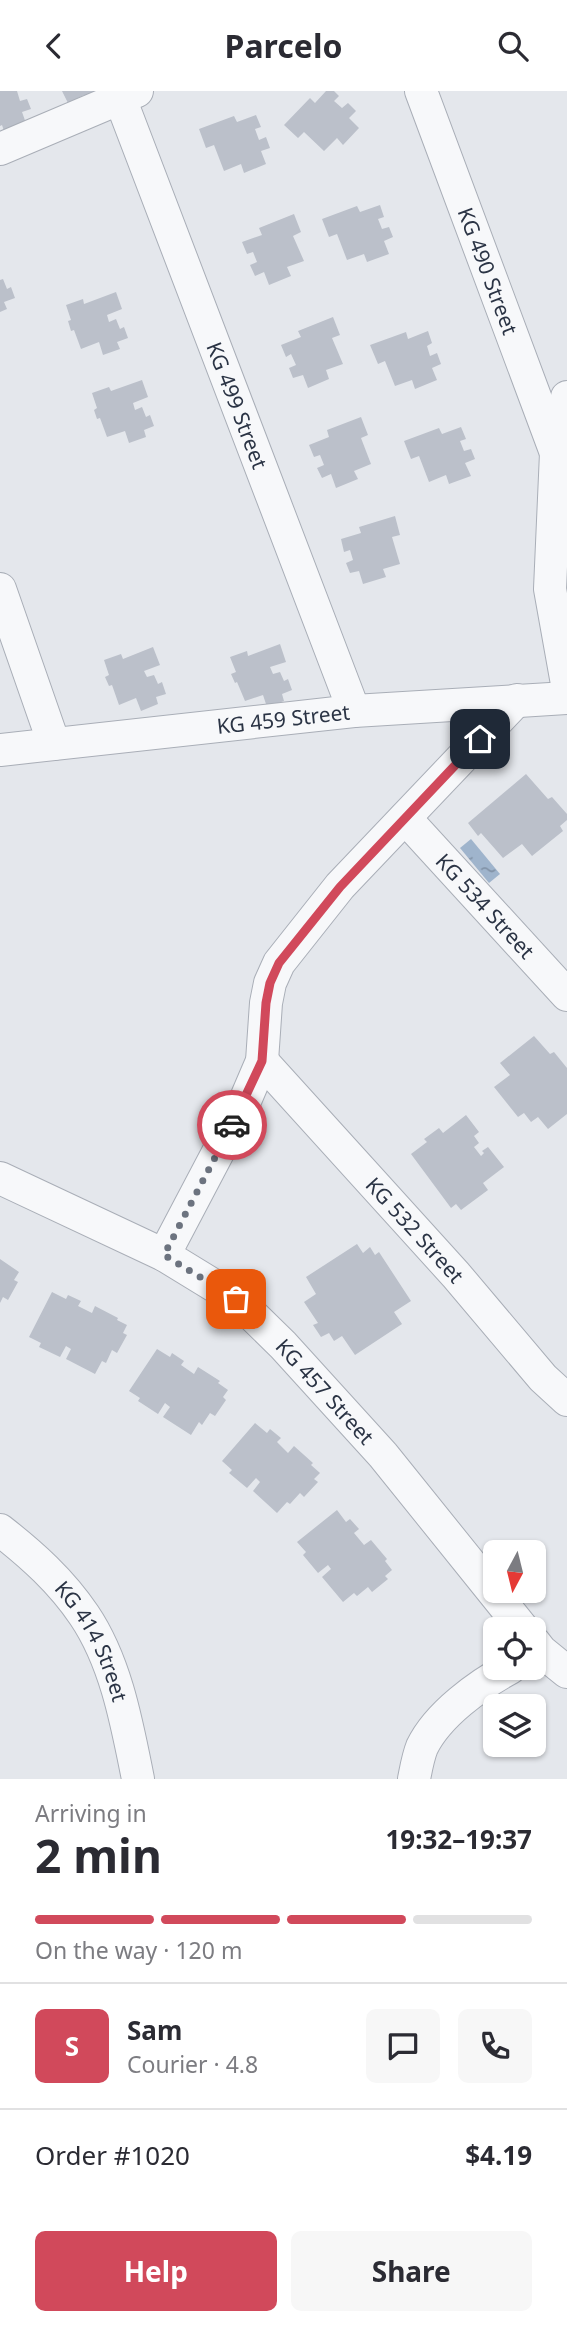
<!DOCTYPE html>
<meta charset="utf-8">
<style>
body{margin:0;font-family:"Noto Sans",sans-serif;background:#f7f7f7;color:#2b2b33;height:100vh;display:flex;flex-direction:column;font-size:26px;white-space:nowrap}
*{box-sizing:border-box;margin:0}
p{font-size:23px;color:#7c7c81}
.icon{flex:none;width:38px;height:38px;fill:none;stroke:currentColor;stroke-width:2;stroke-linecap:round;stroke-linejoin:round}
.map{position:relative;height:1688px;overflow:hidden}
.side{display:flex;flex-direction:column;background:#fff;flex:1}
.side>*{flex:none}
.needle{width:46px;rotate:187deg}
.buttons{position:absolute;left:483px;top:1449px;display:grid;gap:14px}
.buttons a{display:grid;place-items:center;width:63px;height:63px;border-radius:10px;background:#fff;box-shadow:0 2px 5px #0004;font-size:35px}
.pin{position:absolute;display:grid;place-items:center;width:60px;height:60px;color:#fff;margin:-30px;border-radius:14px;box-shadow:0 4px 10px #0006}
.courier{position:absolute;display:grid;place-items:center;width:70px;height:70px;margin:-35px;border:5px solid #d1495b;border-radius:50%;background:#fff;color:#222;box-shadow:0 2px 9px #0007}
.headline em{font-style:normal;font-weight:700}
.headline div{display:flex;flex-direction:column-reverse}
.headline{display:flex;align-items:center;justify-content:space-between;height:119px;padding:0 35px}
h1{font-size:46px;font-weight:700;line-height:52px}
.bar{display:grid;grid-template-columns:repeat(4,1fr);gap:10px 7px;align-content:center;height:84px;padding:0 35px}
.bar i{height:9px;border-radius:5px;background:#e1e1e2}
.bar .on{background:#d1495b}
.bar p{grid-column:span 4}
.line{display:flex;align-items:center;gap:18px;padding:0 35px;border-top:2px solid #e1e1e2}
.line div{flex:1}
.round{display:grid;place-items:center;flex:none;width:74px;height:74px;border-radius:10px;background:#f7f7f7}
.button{display:flex;gap:14px;margin-top:auto;padding:14px 35px}
.button a{flex:1;height:80px;border-radius:10px;background:#d1495b;color:#fff;font-size:28px;font-weight:700;line-height:80px;text-align:center}
.button a+a{background:#f7f7f7;color:#2b2b33}
header{display:flex;justify-content:space-between;align-items:center;height:91px;padding:0 35px;background:#fff;font-size:32px;font-weight:700}
.map>svg:first-child{display:block}
</style>
<header><svg class="icon" aria-label="back" viewBox="0 0 24 24"><path d="M15 5l-7 7 7 7"/></svg>Parcelo<svg class="icon" aria-label="search" viewBox="0 0 24 24"><circle cx="10" cy="10" r="6"/><path d="M15 15l6 6"/></svg></header>
<div class="map">
<svg width="567" height="1688" viewBox="0 0 567 1688">
<defs>
<pattern id="water-ripples" width="26" height="14" patternUnits="userSpaceOnUse" patternTransform="scale(1.75)"><rect width="26" height="14" fill="#9fb4cc"/><path d="M2 4q2-2 4 0t4 0M15 11q2-2 4 0t4 0" fill="none" stroke="#8293a7"/></pattern>
</defs>
<rect width="100%" height="100%" fill="#e4e7ec"/>
<polygon fill="url(#water-ripples)" points="471,748 500,783 489,792 460,757"/>
<g fill="#bbc0ca">
<polygon points="0,0 17,0 20,10 27,8 31,18 22,21 27,35 5,43 2,34 0,35"/>
<polygon points="62,0 108,0 88,12 84,4 68,12"/>
<polygon points="326,0 334,0 339,5 334,10 342,17 348,12 356,20 349,27 359,37 343,54 337,47 324,60 304,41 298,47 284,34 310,7 315,12"/>
<polygon points="256,24 261,36 255,38 259,49 266,46 270,57 261,60 266,73 244,82 241,73 224,80 214,54 206,57 199,38 234,25 237,31"/>
<polygon points="380,114 384,126 378,128 382,138 389,136 393,146 384,150 389,163 367,171 364,163 347,169 337,143 329,146 322,128 357,115 360,121"/>
<polygon points="294,123 301,141 293,145 304,170 287,176 291,185 269,194 264,181 255,185 250,174 257,171 253,161 247,163 242,151 262,144 259,137"/>
<polygon points="3,188 7,198 11,196 15,207 4,211 7,218 0,221 0,189"/>
<polygon points="116,201 122,218 107,224 109,231 116,228 120,238 124,236 128,247 117,251 120,258 103,264 99,251 81,258 74,239 71,240 68,230 71,229 66,214 83,208 84,213"/>
<polygon points="333,226 340,244 332,247 343,273 326,279 329,288 308,297 303,284 293,287 289,277 296,274 291,263 286,266 281,254 301,246 298,240"/>
<polygon points="428,240 432,252 427,255 430,265 437,262 441,273 432,277 437,289 415,298 412,289 395,295 385,270 378,273 370,254 406,241 408,248"/>
<polygon points="142,289 148,306 133,312 135,319 142,316 146,326 150,324 154,335 144,339 146,346 129,352 125,340 107,346 100,327 97,328 94,319 97,317 92,302 109,296 111,300"/>
<polygon points="361,326 368,344 361,347 371,373 354,380 358,388 336,397 331,383 322,387 317,377 324,374 320,364 314,366 309,354 329,346 327,339"/>
<polygon points="461,336 466,348 460,350 464,360 471,358 475,368 465,372 471,385 449,393 446,384 429,391 419,365 411,368 404,350 439,337 442,343"/>
<polygon points="395,425 400,444 392,446 400,473 383,478 386,486 363,493 359,480 350,482 346,472 353,469 350,459 344,461 341,448 361,442 359,436"/>
<polygon points="280,553 286,571 270,576 273,583 280,581 284,590 288,588 292,599 282,603 284,610 267,616 263,604 245,610 237,591 235,592 231,583 236,581 230,566 247,560 248,565"/>
<polygon points="153,556 160,574 144,580 147,586 154,584 158,593 162,591 166,603 156,606 158,613 141,620 136,607 119,614 112,594 109,595 105,586 109,584 104,569 121,563 123,568"/>
<polygon points="526,683 548,708 552,706 567,723 567,729 560,735 563,740 532,765 522,753 503,767 481,742 478,745 468,732"/>
<polygon points="534,945 550,963 554,961 567,977 567,1023 548,1038 538,1026 531,1031 524,1022 518,1026 494,996 510,984 500,972"/>
<polygon points="466,1024 479,1041 474,1045 479,1052 474,1056 481,1065 484,1062 482,1060 488,1056 504,1076 483,1092 488,1099 461,1119 456,1113 451,1117 411,1063 427,1051 424,1048 439,1037 443,1042"/>
<polygon points="357,1153 363,1162 370,1156 375,1164 379,1161 411,1210 394,1221 402,1233 355,1264 342,1245 334,1250 329,1242 321,1246 313,1234 318,1232 304,1211 316,1203 306,1186"/>
<polygon points="0,1168 19,1181 14,1189 18,1191 8,1209 3,1206 0,1212"/>
<polygon points="52,1201 66,1208 68,1204 81,1210 78,1215 92,1222 95,1215 118,1227 117,1229 127,1234 123,1242 127,1244 117,1262 112,1259 106,1272 102,1270 95,1283 66,1268 71,1258 66,1255 60,1266 39,1256 41,1252 29,1246"/>
<polygon points="157,1258 170,1266 172,1262 184,1270 181,1274 194,1283 198,1276 220,1290 218,1292 228,1299 223,1306 226,1309 215,1325 210,1322 202,1334 199,1331 191,1344 163,1326 170,1316 165,1312 158,1323 138,1310 140,1307 129,1300"/>
<polygon points="255,1332 267,1342 270,1338 281,1347 277,1351 288,1362 294,1355 313,1372 311,1374 320,1382 314,1388 318,1391 304,1406 300,1402 290,1413 287,1411 277,1422 253,1400 260,1391 256,1387 247,1397 229,1382 232,1379 222,1370"/>
<polygon points="337,1419 346,1431 350,1428 359,1438 354,1442 364,1454 371,1449 387,1468 385,1470 392,1479 385,1485 388,1488 372,1501 368,1496 357,1505 354,1502 343,1511 322,1486 331,1478 328,1474 318,1482 303,1464 306,1461 297,1451"/>
</g>
<g fill="none" stroke-linecap="round" stroke-linejoin="round">
<defs>
<g id="minor">
<path id="s1" d="M421 0 556 362"/>
<path id="s2" d="M120 7 354 620"/>
<polyline points="0,58 137,0"/>
<polyline points="567,306 556,362 550,498 567,593"/>
<polyline points="0,498 54,653"/>
<path id="s3" d="M0 659 354 620 567 607"/>
<path id="s4" d="M405 727 567 904"/>
<path id="s5" d="M262 970 456 1184 543 1287 567 1309"/>
<path id="s6" d="M0 1087 164 1164 236 1208 283 1254 383 1364 523 1538"/>
<polyline points="164,1164 244,1012 262,970 266,912 270,892 279,872 340,795 517,609"/>
<path id="s7" d="M0 1439C32 1464 61 1490 84 1524 116 1571 127 1633 138 1688"/>
<polyline points="534,1551 541,1560 567,1581"/>
<path d="M414 1688C416 1678 418 1666 422 1656 438 1623 479 1594 510 1577"/>
</g>
</defs>
<use href="#minor" stroke="#a9aeb7" stroke-width="34"/>
<use href="#minor" stroke="#f7f8fa" stroke-width="32"/>
</g>
<g fill="none" stroke-linecap="round" stroke-linejoin="round">
<polyline stroke="#6c737f" stroke-width="7" stroke-dasharray="0 12.6" points="232,1034 164,1164 236,1208"/>
<polyline stroke="#d1495b" stroke-width="9" points="232,1034 262,970 266,912 270,892 279,872 340,796 480,648"/>
</g>
<g text-anchor="middle" dominant-baseline="central" stroke-width="6" stroke-linejoin="round" paint-order="stroke">
<g font-size="21" fill="#2b3445" stroke="#f4f6f9">
<text stroke="none"><textPath href="#s1" startOffset="192">KG 490 Street</textPath></text>
<text stroke="none"><textPath href="#s2" startOffset="329">KG 499 Street</textPath></text>
<text stroke="none"><textPath href="#s3" startOffset="285">KG 459 Street</textPath></text>
<text stroke="none"><textPath href="#s4" startOffset="119">KG 534 Street</textPath></text>
<text stroke="none"><textPath href="#s5" startOffset="228">KG 532 Street</textPath></text>
<text stroke="none"><textPath href="#s6" startOffset="394">KG 457 Street</textPath></text>
<text stroke="none"><textPath href="#s7" startOffset="147">KG 414 Street</textPath></text>
</g>
</g>
</svg>
<div class="buttons">
<a><svg class="needle" viewBox="-14 -14 28 28"><path d="M0-13l5 13h-10z" fill="#e53935"/><path d="M0 13l5-13h-10z" fill="#7c7c81"/></svg></a>
<a><svg class="icon" aria-label="locate" viewBox="0 0 24 24"><circle cx="12" cy="12" r="6"/><path d="M12 2v4M12 18v4M2 12h4M18 12h4"/></svg></a>
<a><svg class="icon" aria-label="layers" viewBox="0 0 24 24"><path d="M12 4l9 5-9 5-9-5zM3 14l9 5 9-5"/></svg></a>
</div>
<div class="pin" style="left:236px;top:1208px;background:#ea580c"><svg class="icon" aria-label="bag" viewBox="0 0 24 24"><path d="M5 8h14l-1 12H6zM9 8a3 3 0 0 1 6 0"/></svg></div>
<div class="pin" style="left:480px;top:648px;background:#1f2937"><svg class="icon" aria-label="home" viewBox="0 0 24 24"><path d="M3 11l9-7 9 7M6 9v11h12V9"/></svg></div>
<div class="courier" style="left:232px;top:1034px"><svg class="icon" aria-label="car" viewBox="0 0 24 24"><path d="M5 17H2v-5l4-1 3-4h7l3 4 3 1v5h-3M9 17h6M6 11h13"/><circle cx="7" cy="17" r="2"/><circle cx="17" cy="17" r="2"/></svg></div>
</div>
<section class="side">
<div class="headline"><div><h1>2 min</h1><p>Arriving in</p></div><em>19:32–19:37</em></div>
<div class="bar"><i class="on"></i><i class="on"></i><i class="on"></i><i></i><p>On the way · 120 m</p></div>
<div class="line" style="height:126px"><b class="round" style="background:#d1495b;color:#fff">S</b><div><b>Sam</b><p>Courier · 4.8</p></div><a class="round"><svg class="icon" aria-label="chat" viewBox="0 0 24 24"><path d="M4 5h16v11H9l-5 4z"/></svg></a><a class="round"><svg class="icon" aria-label="phone" viewBox="0 0 24 24"><path d="M5 4h4l2 5-3 2q2 4 5 5l2-3 5 2v4C11 20 4 13 5 4z"/></svg></a></div>
<div class="line" style="height:91px"><div>Order #1020</div><b>$4.19</b></div>
<div class="button"><a>Help</a><a>Share</a></div>
</section>
